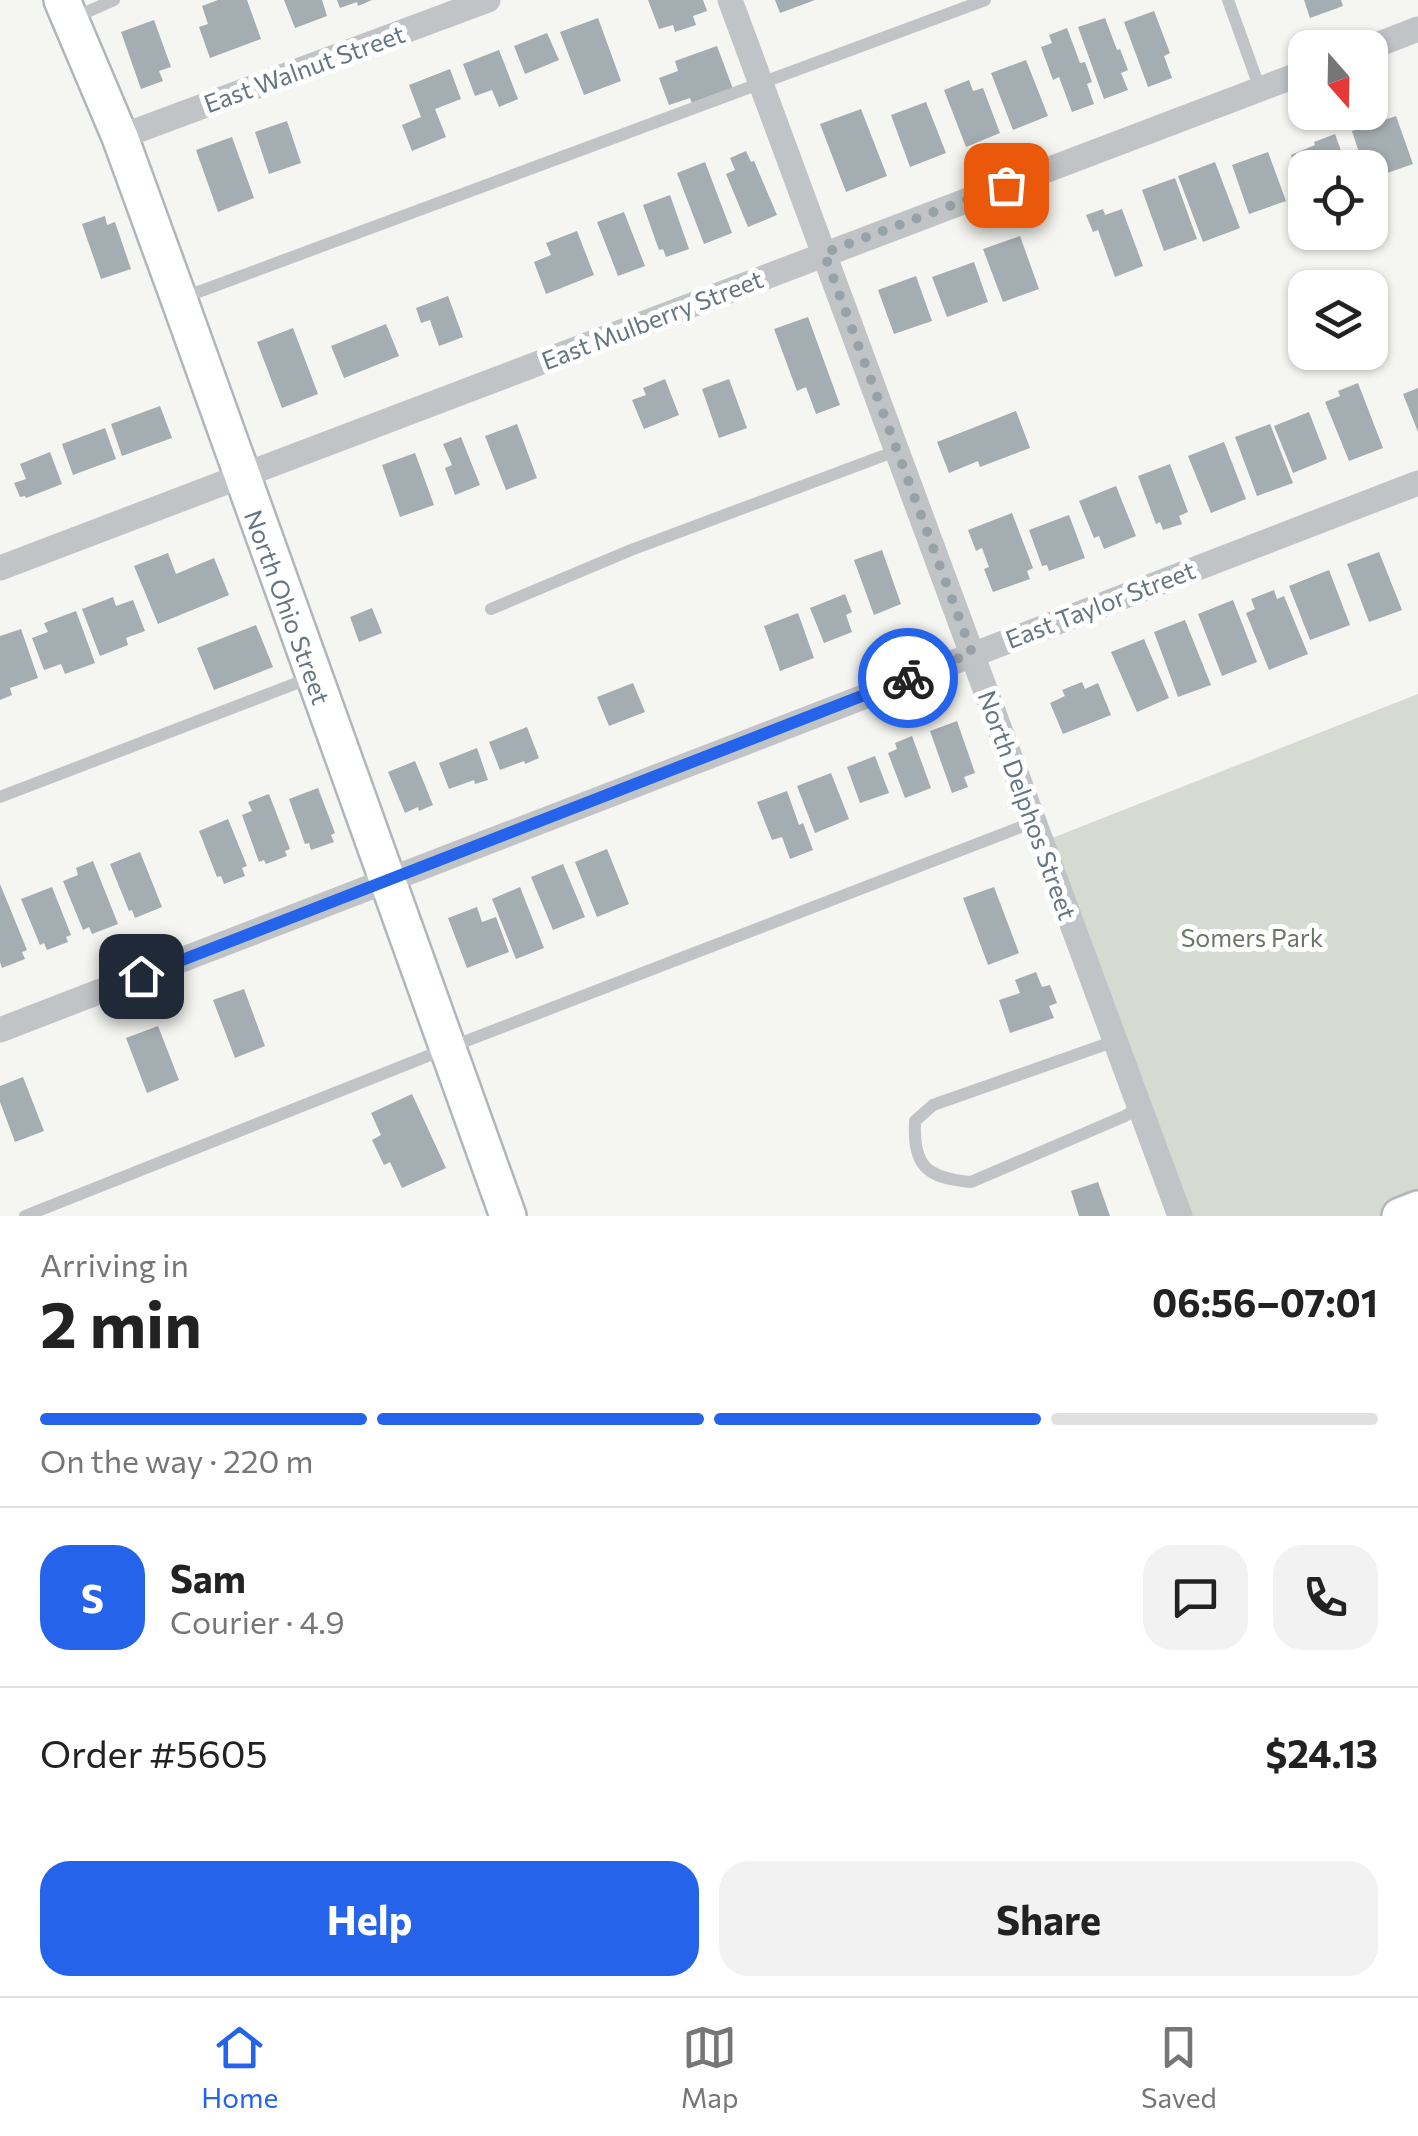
<!DOCTYPE html>
<meta charset="utf-8">
<style>
body{margin:0;font-family:Commissioner,sans-serif;background:#f2f2f2;color:#222;height:100vh;display:flex;flex-direction:column;font-size:38px;white-space:nowrap}
*{box-sizing:border-box;margin:0}
p{font-size:32px;color:#767676}
.icon{flex:none;width:55px;height:55px;fill:none;stroke:currentColor;stroke-width:2;stroke-linecap:round;stroke-linejoin:round}
.map{position:relative;height:1216px;overflow:hidden}
.details{display:flex;flex-direction:column;background:#fff;flex:1}
.details>*{flex:none}
.needle{width:65px;rotate:160deg}
.buttons{position:absolute;left:1288px;top:30px;display:grid;gap:20px}
.buttons a{display:grid;place-items:center;width:100px;height:100px;border-radius:20px;background:#fff;box-shadow:0 2px 8px #0004;font-size:50px}
.pin{position:absolute;display:grid;place-items:center;width:85px;height:85px;color:#fff;margin:-42px;border-radius:20px;box-shadow:0 5px 15px #0006}
.courier{position:absolute;display:grid;place-items:center;width:100px;height:100px;margin:-50px;border:8px solid #2563eb;border-radius:50%;background:#fff;color:#222;box-shadow:0 2px 12px #0007}
.head em{font-style:normal;font-weight:700}
.head div{display:flex;flex-direction:column-reverse}
.head{display:flex;align-items:center;justify-content:space-between;height:170px;padding:0 40px}
h1{font-size:65px;font-weight:700;line-height:75px}
.bar{display:grid;grid-template-columns:repeat(4,1fr);gap:15px 10px;align-content:center;height:120px;padding:0 40px}
.bar i{height:12px;border-radius:8px;background:#e0e0e0}
.bar .active{background:#2563eb}
.bar p{grid-column:span 4}
.line{display:flex;align-items:center;gap:25px;padding:0 40px;border-top:2px solid #e0e0e0}
.line div{flex:1}
.round{display:grid;place-items:center;flex:none;width:105px;height:105px;border-radius:30px;background:#f2f2f2}
.cta{display:flex;gap:20px;margin-top:auto;padding:20px 40px}
.cta a{flex:1;height:115px;border-radius:30px;background:#2563eb;color:#fff;font-size:40px;font-weight:700;line-height:115px;text-align:center}
.cta a+a{background:#f2f2f2;color:#222}
.menu{display:flex;justify-content:space-around;align-items:center;height:140px;border-top:2px solid #e0e0e0;background:#fff;font-size:28px;color:#767676}
.menu a{display:grid;justify-items:center;gap:5px}
.menu .active{color:#2563eb}
.map>svg:first-child{display:block}
</style>
<div class="map">
<svg width="1418" height="1216" viewBox="0 0 1418 1216">
<rect width="100%" height="100%" fill="#f5f5f1"/>
<polygon fill="#d6dbd2" points="1418,694 1418,1209 1400,1216 1180,1216 1042,842"/>
<g fill="#a4adb2">
<polygon points="218,0 247,0 261,39 210,58 199,27 208,24 202,6"/>
<polygon points="284,0 322,0 327,16 295,28"/>
<polygon points="337,0 372,0 358,6 357,2 340,8"/>
<polygon points="648,0 703,0 707,11 693,16 696,25 675,32 673,25 659,29"/>
<polygon points="775,0 815,0 780,13"/>
<polygon points="1304,0 1341,0 1343,6 1310,18"/>
<polygon points="1154,11 1170,53 1164,56 1172,78 1148,87 1124,22"/>
<polygon points="598,18 621,81 584,95 560,32"/>
<polygon points="1105,18 1117,50 1120,49 1128,70 1121,73 1128,90 1104,99 1078,27"/>
<polygon points="154,20 171,67 159,71 163,81 141,89 121,32"/>
<polygon points="1067,28 1080,63 1085,62 1092,82 1087,84 1094,104 1072,112 1059,77 1053,80 1041,47 1052,43 1049,35"/>
<polygon points="547,33 559,60 525,74 514,46"/>
<polygon points="717,46 733,89 692,104 690,98 669,105 659,78 678,71 675,61"/>
<polygon points="499,50 518,99 499,107 492,90 475,96 463,64"/>
<polygon points="1026,60 1048,116 1013,130 991,73"/>
<polygon points="450,69 461,99 435,109 446,137 412,151 402,125 421,117 409,85"/>
<polygon points="969,80 973,91 983,88 1000,133 966,147 944,90"/>
<polygon points="926,102 946,153 910,167 891,115"/>
<polygon points="861,109 887,176 846,192 820,124"/>
<polygon points="1396,116 1413,164 1370,179 1370,168 1364,168 1352,131"/>
<polygon points="287,121 301,163 269,174 255,132"/>
<polygon points="1335,134 1347,168 1305,168 1305,192 1291,155 1315,145 1314,142"/>
<polygon points="232,137 254,198 218,212 196,150"/>
<polygon points="746,151 751,162 754,161 777,215 748,227 726,174 735,170 730,158"/>
<polygon points="1268,152 1286,201 1249,214 1232,165"/>
<polygon points="705,162 732,233 704,244 677,173"/>
<polygon points="1215,162 1240,228 1203,242 1178,176"/>
<polygon points="1175,178 1197,239 1164,251 1142,190"/>
<polygon points="670,195 689,249 666,257 663,249 659,250 643,205"/>
<polygon points="1103,209 1105,215 1122,209 1143,266 1115,277 1098,230 1093,232 1086,215"/>
<polygon points="624,212 645,266 618,276 597,222"/>
<polygon points="105,216 107,225 115,222 131,269 101,279 82,224"/>
<polygon points="577,231 594,275 546,294 534,262 551,255 546,243"/>
<polygon points="1020,236 1039,289 1003,302 983,249"/>
<polygon points="974,262 988,302 947,317 932,277"/>
<polygon points="916,276 932,321 894,334 878,290"/>
<polygon points="448,296 463,337 439,346 430,320 421,323 416,308"/>
<polygon points="808,317 840,405 816,414 806,387 797,391 774,329"/>
<polygon points="386,324 399,356 344,378 331,346"/>
<polygon points="293,328 318,394 282,408 257,342"/>
<polygon points="665,379 679,415 644,429 632,400 646,395 643,388"/>
<polygon points="729,379 747,428 719,438 702,389"/>
<polygon points="1358,383 1383,448 1349,461 1325,402 1340,396 1338,391"/>
<polygon points="1418,388 1418,432 1403,394"/>
<polygon points="160,406 172,438 122,456 111,424"/>
<polygon points="1016,411 1030,448 980,467 978,461 949,473 937,442"/>
<polygon points="1309,412 1327,459 1293,473 1274,426"/>
<polygon points="517,424 537,478 506,490 485,436"/>
<polygon points="1270,424 1293,483 1257,496 1235,437"/>
<polygon points="105,428 116,459 73,475 62,444"/>
<polygon points="461,437 480,485 455,495 445,468 452,465 443,444"/>
<polygon points="1224,442 1246,499 1211,513 1188,456"/>
<polygon points="50,452 62,484 26,498 25,496 20,497 14,483 26,479 20,464"/>
<polygon points="415,453 434,505 400,517 382,465"/>
<polygon points="1170,464 1188,512 1179,516 1182,524 1163,530 1160,522 1156,524 1138,476"/>
<polygon points="1116,486 1136,536 1104,549 1099,536 1094,538 1079,501"/>
<polygon points="1012,513 1033,568 1027,571 1030,579 993,592 984,569 989,567 982,548 976,551 968,530"/>
<polygon points="1069,515 1085,558 1049,571 1047,565 1042,566 1029,530"/>
<polygon points="882,550 901,604 874,615 854,560"/>
<polygon points="1379,552 1402,610 1369,622 1347,564"/>
<polygon points="168,553 176,574 214,558 229,595 158,624 134,566"/>
<polygon points="1329,570 1350,625 1310,640 1289,586"/>
<polygon points="1274,590 1277,599 1284,596 1308,654 1269,670 1246,613 1255,609 1251,599"/>
<polygon points="845,594 852,612 846,615 852,632 824,643 810,608"/>
<polygon points="113,597 116,606 133,600 145,631 126,638 128,645 100,656 82,609"/>
<polygon points="1233,600 1257,662 1222,676 1198,614"/>
<polygon points="372,608 382,633 359,642 350,617"/>
<polygon points="76,611 95,663 65,674 61,664 44,670 32,638 48,632 44,623"/>
<polygon points="798,613 814,658 780,671 764,626"/>
<polygon points="1185,620 1211,685 1178,697 1154,632"/>
<polygon points="256,625 273,667 214,690 197,648"/>
<polygon points="21,629 38,678 10,688 12,695 0,700 0,636"/>
<polygon points="1144,639 1169,698 1137,712 1111,652"/>
<polygon points="1082,682 1085,689 1098,683 1111,715 1063,734 1050,703 1065,696 1062,690"/>
<polygon points="633,683 645,712 609,726 597,697"/>
<polygon points="957,721 975,773 964,777 968,787 952,793 930,731"/>
<polygon points="527,727 539,758 525,764 524,761 500,770 489,742"/>
<polygon points="912,736 931,788 905,798 888,753 897,749 895,743"/>
<polygon points="477,748 488,780 475,784 474,780 449,789 439,763"/>
<polygon points="875,756 889,793 860,803 847,767"/>
<polygon points="415,761 433,805 419,811 418,807 405,813 388,772"/>
<polygon points="831,773 849,819 815,833 797,786"/>
<polygon points="318,788 335,833 331,835 334,842 311,850 309,843 305,844 289,799"/>
<polygon points="787,791 799,825 803,823 813,850 790,859 782,837 772,840 757,802"/>
<polygon points="269,794 290,849 285,851 287,856 266,864 264,860 259,862 242,815 252,811 248,802"/>
<polygon points="228,819 247,866 242,868 245,876 224,884 221,876 217,877 199,831"/>
<polygon points="607,849 629,904 597,917 575,862"/>
<polygon points="140,852 162,907 135,918 132,910 129,911 110,864"/>
<polygon points="93,861 118,924 92,934 89,927 83,930 63,881 78,875 76,868"/>
<polygon points="563,864 585,917 553,930 531,877"/>
<polygon points="0,884 27,950 22,952 25,959 2,968 0,962"/>
<polygon points="52,887 71,935 66,937 68,942 47,950 44,943 40,945 21,899"/>
<polygon points="520,887 544,948 516,959 492,899"/>
<polygon points="994,887 1019,953 988,965 963,898"/>
<polygon points="477,907 482,922 496,917 509,952 467,968 448,918"/>
<polygon points="1036,972 1042,987 1050,985 1057,1003 1049,1006 1054,1018 1010,1033 999,1000 1020,993 1015,980"/>
<polygon points="244,989 265,1046 235,1058 213,1000"/>
<polygon points="158,1026 179,1080 147,1093 126,1038"/>
<polygon points="23,1077 44,1131 15,1142 0,1102 0,1086"/>
<polygon points="412,1094 446,1168 402,1188 390,1162 384,1165 372,1140 381,1135 371,1113"/>
<polygon points="1098,1182 1110,1216 1079,1216 1071,1191"/>
</g>
<g fill="none" stroke-linecap="round" stroke-linejoin="round">
<defs>
<g id="secondary">
<polyline points="62,0 120,137 179,299 508,1216"/>
<polyline points="1400,1216 1418,1209"/>
</g>
</defs>
<use href="#secondary" stroke="#b0b6ba" stroke-width="40"/>
<g stroke="#c0c4c7" stroke-width="12">
<polyline points="1228,0 1260,89"/>
<polyline points="71,19 114,0"/>
<polyline points="182,298 985,0"/>
<polyline points="491,609 631,550 896,451"/>
<polyline points="0,797 310,678"/>
<path d="M1115 1041 933 1105 915 1121C913 1166 926 1178 971 1182L1125 1116 1139 1107"/>
<polyline points="25,1216 448,1048 1034,822"/>
</g>
<g stroke="#c0c4c7" stroke-width="25">
<polyline points="730,0 1180,1216"/>
<polyline points="1369,48 1418,29"/>
<polyline points="120,137 488,0"/>
<polyline points="0,568 1305,72"/>
<polyline points="0,1030 1418,483"/>
</g>
<use href="#secondary" stroke="#fff" stroke-width="35"/>
</g>
<g fill="none" stroke-linecap="round" stroke-linejoin="round">
<polyline stroke="#97a2a8" stroke-width="10" stroke-dasharray="0 18" points="908,678 972,653 824,253 1006,185"/>
<polyline stroke="#2563eb" stroke-width="12" points="141,976 908,678"/>
</g>
<g text-anchor="middle" dominant-baseline="central" stroke-width="10" stroke-linejoin="round" paint-order="stroke">
<g font-size="25" fill="#657581" stroke="#fff">
<text transform="translate(304 68) rotate(-20)">East Walnut Street</text>
<text transform="translate(652 319) rotate(-21)">East Mulberry Street</text>
<text transform="translate(1100 604) rotate(-21)">East Taylor Street</text>
<text transform="translate(288 607) rotate(70)">North Ohio Street</text>
<text transform="translate(1028 805) rotate(70)">North Delphos Street</text>
</g>
<g font-size="25" fill="#687863" stroke="#fff">
<text x="1252" y="937">Somers Park</text>
</g>
</g>
</svg>
<div class="buttons">
<a><svg class="needle" viewBox="-14 -14 28 28"><path d="M0-13l5 13h-10z" fill="#e53935"/><path d="M0 13l5-13h-10z" fill="#767676"/></svg></a>
<a><svg class="icon" aria-label="locate" viewBox="0 0 24 24"><circle cx="12" cy="12" r="6"/><path d="M12 2v4M12 18v4M2 12h4M18 12h4"/></svg></a>
<a><svg class="icon" aria-label="layers" viewBox="0 0 24 24"><path d="M12 4l9 5-9 5-9-5zM3 14l9 5 9-5"/></svg></a>
</div>
<div class="pin" style="left:1006px;top:185px;background:#ea580c"><svg class="icon" aria-label="bag" viewBox="0 0 24 24"><path d="M5 8h14l-1 12H6zM9 8a3 3 0 0 1 6 0"/></svg></div>
<div class="pin" style="left:141px;top:976px;background:#1f2937"><svg class="icon" aria-label="home" viewBox="0 0 24 24"><path d="M3 11l9-7 9 7M6 9v11h12V9"/></svg></div>
<div class="courier" style="left:908px;top:678px"><svg class="icon" aria-label="bike" viewBox="0 0 24 24"><circle cx="6" cy="16" r="4"/><circle cx="18" cy="16" r="4"/><path d="M6 16l4-8h5l3 8M10 8l3 8H6M13 5h3"/></svg></div>
</div>
<section class="details">
<div class="head"><div><h1>2 min</h1><p>Arriving in</p></div><em>06:56–07:01</em></div>
<div class="bar"><i class="active"></i><i class="active"></i><i class="active"></i><i></i><p>On the way · 220 m</p></div>
<div class="line" style="height:180px"><b class="round" style="background:#2563eb;color:#fff">S</b><div><b>Sam</b><p>Courier · 4.9</p></div><a class="round"><svg class="icon" aria-label="chat" viewBox="0 0 24 24"><path d="M4 5h16v11H9l-5 4z"/></svg></a><a class="round"><svg class="icon" aria-label="phone" viewBox="0 0 24 24"><path d="M5 4h4l2 5-3 2q2 4 5 5l2-3 5 2v4C11 20 4 13 5 4z"/></svg></a></div>
<div class="line" style="height:130px"><div>Order #5605</div><b>$24.13</b></div>
<div class="cta"><a>Help</a><a>Share</a></div>
</section>
<nav class="menu">
<a class="active"><svg class="icon" aria-label="home" viewBox="0 0 24 24"><path d="M3 11l9-7 9 7M6 9v11h12V9"/></svg>Home</a>
<a><svg class="icon" aria-label="map" viewBox="0 0 24 24"><path d="M3 6l6-2 6 2 6-2v14l-6 2-6-2-6 2zM9 4v14M15 6v14"/></svg>Map</a>
<a><svg class="icon" aria-label="saved" viewBox="0 0 24 24"><path d="M7 4h10v16l-5-4-5 4z"/></svg>Saved</a>
</nav>
